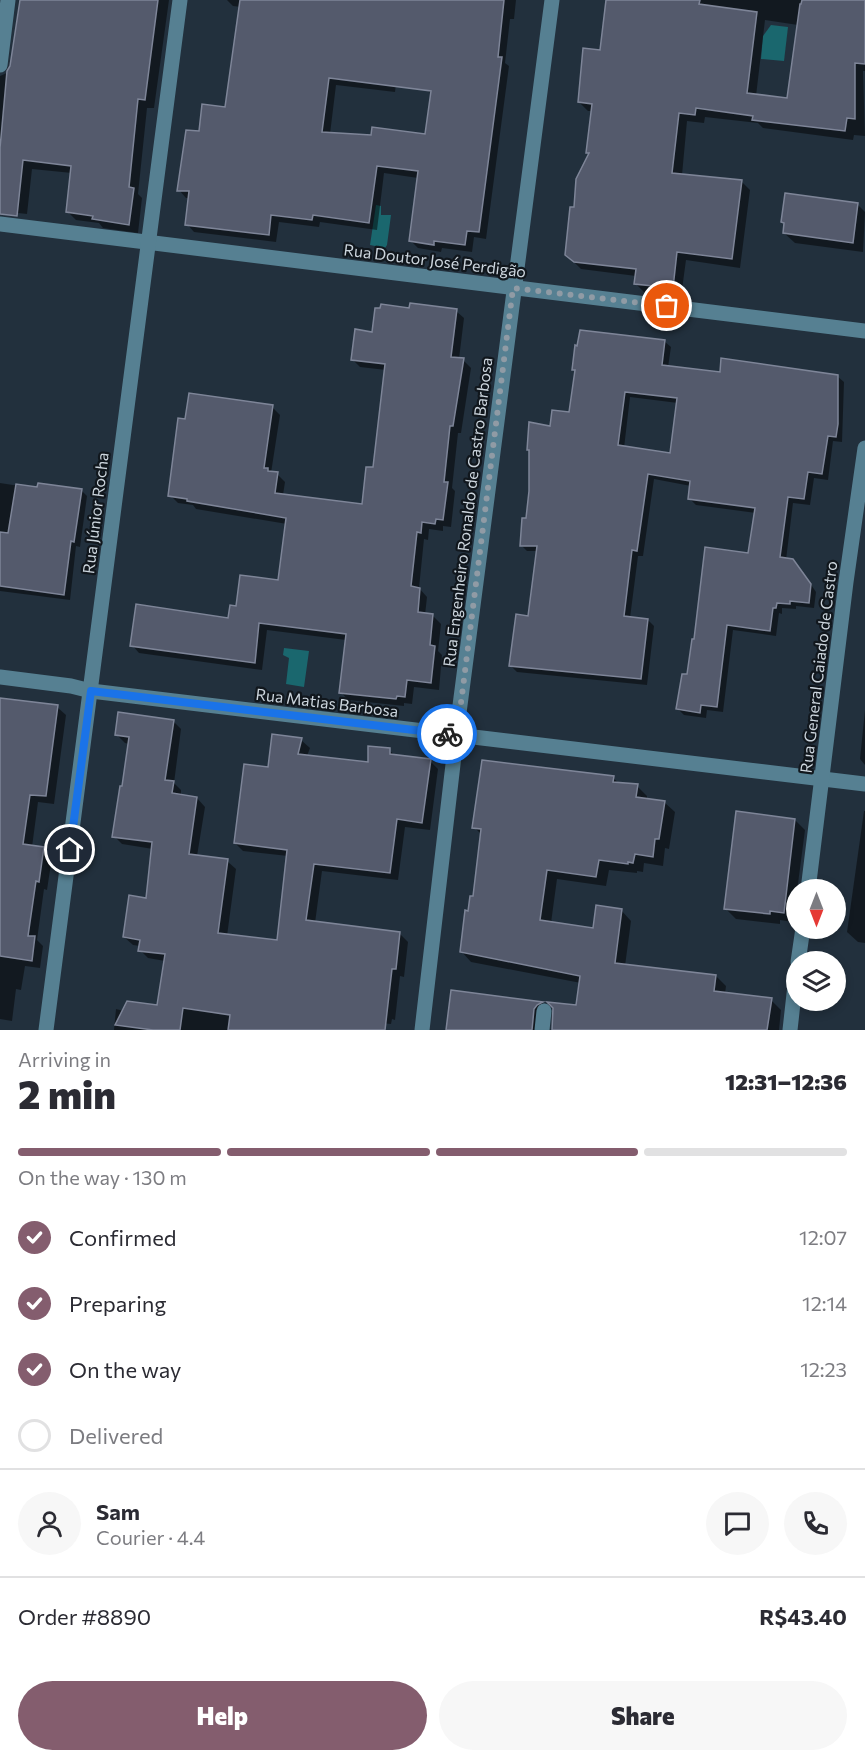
<!DOCTYPE html>
<meta charset="utf-8">
<style>
body{margin:0;font-family:Commissioner,sans-serif;background:#f7f7f7;color:#2b2b33;height:100vh;display:flex;flex-direction:column;font-size:22px;white-space:nowrap}
*{box-sizing:border-box;margin:0}
p{font-size:20px;color:#7c7c81}
.icon{flex:none;width:33px;height:33px;fill:none;stroke:currentColor;stroke-width:2;stroke-linecap:round;stroke-linejoin:round}
.map{position:relative;height:1030px;overflow:hidden}
.drawer{display:flex;flex-direction:column;background:#fff;flex:1}
.drawer>*{flex:none}
.needle{width:39px;rotate:180deg}
.buttons{position:absolute;left:786px;top:879px;display:grid;gap:12px}
.buttons a{display:grid;place-items:center;width:60px;height:60px;border-radius:50%;background:#fff;box-shadow:0 3px 9px #0003;font-size:30px}
.pin{position:absolute;display:grid;place-items:center;width:51px;height:51px;color:#fff;margin:-26px;border:3px solid #fff;border-radius:50%;box-shadow:0 2px 6px #0007}
.courier{position:absolute;display:grid;place-items:center;width:60px;height:60px;margin:-30px;border:4px solid #1a73e8;border-radius:50%;background:#fff;color:#222;box-shadow:0 2px 8px #0007}
.summary em{font-style:normal;font-weight:800}
.summary div{display:flex;flex-direction:column-reverse}
.summary{display:flex;align-items:center;justify-content:space-between;height:102px;padding:0 18px}
h1{font-size:39px;font-weight:800;line-height:45px}
.bar{display:grid;grid-template-columns:repeat(4,1fr);gap:9px 6px;align-content:center;height:72px;padding:0 18px}
.bar i{height:8px;border-radius:4px;background:#e1e1e2}
.bar .selected{background:#845d6e}
.bar p{grid-column:span 4}
.line{display:flex;align-items:center;gap:15px;padding:0 18px;border-top:2px solid #e1e1e2}
.line div{flex:1}
.round{display:grid;place-items:center;flex:none;width:63px;height:63px;border-radius:32px;background:#f7f7f7}
ol{padding:0 18px;list-style:none}
li{display:flex;align-items:center;gap:18px;height:66px}
li p{margin-inline-start:auto}
li .icon{padding:6px;border-radius:50%;background:#845d6e;color:#fff;stroke-width:4}
li:last-child{color:#7c7c81}
li i{width:33px;height:33px;border:3px solid #e1e1e2;border-radius:50%}
.button{display:flex;gap:12px;margin-top:auto;padding:12px 18px}
.button a{flex:1;height:69px;border-radius:36px;background:#845d6e;color:#fff;font-size:24px;font-weight:800;line-height:69px;text-align:center}
.button a+a{background:#f7f7f7;color:#2b2b33}
.map>svg:first-child{display:block}
</style>
<div class="map">
<svg width="865" height="1030" viewBox="0 0 865 1030">
<rect width="100%" height="100%" fill="#22303d"/>
<g fill="#1a676e">
<polygon points="771,25 788,27 784,61 761,59 763,36"/>
<polygon points="376,205 381,206 381,215 391,215 387,245 385,248 370,245"/>
<polygon points="284,648 309,651 304,687 286,684 289,658 283,655"/>
</g>
<g fill="#0007" fill-rule="evenodd">
<polygon points="19,0 169,0 154,108 147,108 138,194 142,198 138,233 103,228 99,223 76,220 67,211 72,173 32,169 27,214 0,211 0,76 9,72 11,67"/>
<polygon points="227,0 406,0 395,92 336,85 330,134 372,137 426,135 432,94 427,90 440,0 516,0 514,19 510,19 505,63 509,66 486,239 474,237 472,252 442,248 441,252 418,248 411,241 418,178 384,173 377,230 320,222 319,227 279,222 276,242 194,232 187,224 190,198 186,198 179,190 200,133 226,109 241,7 233,6"/>
<path d="M607 0H865V71H863L865 136 854 135 853 140 763 128 758 123 705 117 704 123 687 121 682 175 741 181 750 190 740 268 686 260 681 297 644 292 635 283 636 276 581 269 566 254 575 208 590 155 588 153 593 111H588L579 102 602 52ZM765 20 798 25 789 100 756 96Z"/>
<polygon points="857,204 865,212 863,252 795,243 784,233"/>
<polygon points="411,309 456,311 464,318 459,359 463,360 471,368 461,433 458,433 452,488 455,491 451,527 443,526 443,531 429,529 428,540 424,539 419,588 427,597 425,615 433,616 441,624 438,651 442,655 439,690 414,687 412,704 404,703 404,706 348,700 341,692 346,640 267,630 262,670 139,653 132,645 230,619 237,608 279,582 287,524 196,509 193,505 178,503 170,495 186,421 272,407 280,415 271,473 277,474 285,482 283,495 363,506 374,469 386,370 360,367 352,359 373,333"/>
<path d="M664 341 671 347 668 367 721 374 837 376 844 382 842 442 833 441 828 480 814 478 810 505 793 503 786 560 792 561 799 567 816 592 814 608 796 606V609L782 608V614L779 613 776 636 733 630 723 712 707 710 706 718 684 715 678 709 688 676 750 555 756 513 696 505 690 499 691 486 654 479 643 556H638L630 618 648 620 654 626 647 685 517 672 511 666 529 618 538 551H527L521 545 530 491V451L529 450 551 427 570 414 576 372 574 369ZM630 397 678 403 672 455 624 448Z"/>
<polygon points="0,483 39,489 81,490 87,496 80,547 76,546 70,600 0,591"/>
<polygon points="0,699 57,707 66,715 54,804 38,802 32,847 43,849 52,857 47,890 44,889 37,940 43,946 40,968 25,966 21,990 16,989 12,1021 0,1019"/>
<polygon points="865,710 865,765 860,759"/>
<polygon points="173,721 181,729 174,783 181,790 181,796 197,798 205,807 197,856 227,861 236,869 227,936 279,942 288,856 243,851 235,843 269,769 301,740 310,748 307,756 370,764 389,750 396,756 430,761 438,769 430,830 405,827 398,880 322,871 315,923 400,934 408,942 404,977 400,976 395,1020 392,1019 391,1024 370,1022 369,1030 114,1030 116,1009 124,1011 159,1007 165,961 148,958 140,950 140,946 133,945 124,937 147,899 153,849 122,844 114,836 129,744 125,743 117,735"/>
<polygon points="613,778 620,784 637,786 647,796 647,800 664,802 675,812 669,849 665,848 663,866 644,863 643,872 637,871 637,873 609,870 606,886 557,879 551,923 594,930 621,910 631,921 625,966 716,976 726,986 725,994 771,1000 781,1010 779,1030 553,1030 555,1010 577,1007 581,983 471,962 461,951 474,898 482,835 474,827"/>
<polygon points="864,811 865,811 865,943 858,942 847,932"/>
<polygon points="795,820 805,830 793,922 780,920 780,924 736,919 726,909"/>
<polygon points="452,992 542,1003 552,1012 546,1016 543,1030 447,1030"/>
</g>
<g fill="#545a6c" stroke="#7e8598" stroke-width="1.5" fill-rule="evenodd">
<polygon points="20,0 158,0 145,100 138,99 129,187 134,188 129,225 92,219 93,216 66,212 71,166 23,160 17,216 0,214 0,148 7,71 10,66"/>
<path d="M240 0H504L498 57H502L479 232 467 231 465 245 434 241V245L409 241 418 171 377 166 369 223 313 215 312 220 271 215 269 235 185 225 189 191H177L186 130 199 131 202 104 225 107ZM329 78 431 91 425 134 372 127 371 135 322 132Z"/>
<polygon points="606,0 700,0 699,4 757,12 747,93 787,98 800,4 801,4 802,0 865,0 865,64 855,63 855,119 847,118 845,131 752,120 753,116 696,108 695,115 679,113 672,173 742,180 732,259 677,252 673,288 634,284 636,269 574,262 565,255 570,207 574,207 576,179 589,153 586,153 592,104 578,102 583,48 600,50"/>
<polygon points="785,193 858,203 853,243 783,233 784,223 781,222"/>
<polygon points="410,303 457,309 451,357 464,358 453,426 450,426 444,482 448,482 443,520 436,519 435,524 422,522 421,533 417,532 411,586 420,588 418,612 433,614 430,645 435,646 431,683 407,680 405,697 397,696 396,699 339,693 346,634 259,623 255,663 130,646 136,604 228,618 230,605 236,606 240,575 278,580 286,518 187,501 187,499 168,496 178,418 185,419 189,393 273,405 264,468 268,468 268,471 278,472 275,493 362,504 366,467 373,467 385,364 351,360 355,329 372,332 375,308 380,308 381,304 409,308"/>
<path d="M580 330 665 340 662 365 720 372 721 358 838 375V424L836 437 828 436 822 474 808 472 804 499 788 497 780 557 793 559 811 584 809 603 790 601V604L777 603 776 608H773L770 631 727 625 717 707 701 705 700 713 676 709 682 674H687L692 639H694L705 547 748 553 755 508 688 499 690 481 648 474 637 551 632 550 624 616 648 619 641 679 509 666 516 614 528 616 537 546H520L522 518H526L529 491V450H527L529 422 550 426 552 410 569 412 575 370H572L575 345 577 346ZM625 392 677 398 670 453 618 445Z"/>
<polygon points="38,483 82,489 74,542 71,541 64,595 0,586 0,532 8,533 16,484 37,487"/>
<polygon points="0,698 58,705 46,796 30,795 23,844 44,847 39,882 36,881 28,936 35,936 32,961 0,956"/>
<polygon points="118,712 174,720 165,780 174,781 172,793 197,797 189,854 228,859 218,933 277,940 287,850 234,843 244,764 268,767 272,734 302,738 298,754 368,762 368,746 390,748 390,754 431,759 422,823 397,819 390,873 314,864 306,920 400,932 396,969 392,969 385,1030 228,1030 230,1015 183,1008 180,1030 153,1030 115,1025 127,1001 157,1005 165,954 138,951 140,940 123,937 129,895 146,898 152,842 112,837 120,786 122,786 129,737 115,735"/>
<polygon points="482,760 614,776 613,782 638,784 636,797 665,801 659,839 655,839 653,857 635,854 633,863 628,862 628,864 599,860 596,877 547,870 540,920 593,928 596,905 622,909 615,963 716,975 714,991 772,998 767,1030 552,1030 553,1008 547,1002 576,1005 580,976 460,952 465,910 468,911 470,896 473,896 481,829 472,828"/>
<polygon points="736,811 795,819 784,913 770,911 770,914 724,909"/>
<polygon points="451,990 543,1002 537,1005 534,1009 532,1030 446,1030"/>
</g>
<g fill="none" stroke-linecap="round" stroke-linejoin="round">
<g stroke="#568092" stroke-width="15">
<polyline points="0,65 8,0"/>
<polyline points="0,224 865,331"/>
<polyline points="0,677 71,686 91,691 865,784"/>
<polyline points="808,890 846,582 865,448"/>
<polyline points="798,962 803,928"/>
<polyline points="46,1030 180,0"/>
<polyline points="422,1030 459,713 552,0"/>
<polyline points="542,1030 544,1011"/>
<polyline points="790,1030 796,976"/>
</g>
</g>
<g fill="none" stroke-linecap="round" stroke-linejoin="round">
<polyline stroke="#909ba5" stroke-width="6" stroke-dasharray="0 10.8" points="447,734 457,735 513,288 667,306"/>
<polyline stroke="#1a73e8" stroke-width="8" points="70,850 91,691 447,734"/>
</g>
<g text-anchor="middle" dominant-baseline="central" stroke-width="4.5" stroke-linejoin="round" paint-order="stroke">
<g font-size="16" fill="#ccd5dd" stroke="#11171d">
<text transform="translate(435 260) rotate(7)">Rua Doutor José Perdigão</text>
<text transform="translate(467 512) rotate(-83)">Rua Engenheiro Ronaldo de Castro Barbosa</text>
<text transform="translate(95 513) rotate(-83)">Rua Júnior Rocha</text>
<text transform="translate(818 667) rotate(-83)">Rua General Caiado de Castro</text>
<text transform="translate(327 702) rotate(7)">Rua Matias Barbosa</text>
</g>
</g>
</svg>
<div class="buttons">
<a><svg class="needle" viewBox="-14 -14 28 28"><path d="M0-13l5 13h-10z" fill="#e53935"/><path d="M0 13l5-13h-10z" fill="#7c7c81"/></svg></a>
<a><svg class="icon" aria-label="layers" viewBox="0 0 24 24"><path d="M12 4l9 5-9 5-9-5zM3 14l9 5 9-5"/></svg></a>
</div>
<div class="pin" style="left:667px;top:306px;background:#ea580c"><svg class="icon" aria-label="bag" viewBox="0 0 24 24"><path d="M5 8h14l-1 12H6zM9 8a3 3 0 0 1 6 0"/></svg></div>
<div class="pin" style="left:70px;top:850px;background:#1f2937"><svg class="icon" aria-label="home" viewBox="0 0 24 24"><path d="M3 11l9-7 9 7M6 9v11h12V9"/></svg></div>
<div class="courier" style="left:447px;top:734px"><svg class="icon" aria-label="bike" viewBox="0 0 24 24"><circle cx="6" cy="16" r="4"/><circle cx="18" cy="16" r="4"/><path d="M6 16l4-8h5l3 8M10 8l3 8H6M13 5h3"/></svg></div>
</div>
<section class="drawer">
<div class="summary"><div><h1>2 min</h1><p>Arriving in</p></div><em>12:31–12:36</em></div>
<div class="bar"><i class="selected"></i><i class="selected"></i><i class="selected"></i><i></i><p>On the way · 130 m</p></div>
<ol>
<li><svg class="icon" aria-label="check" viewBox="0 0 24 24"><path d="M5 12l5 5 9-10"/></svg>Confirmed<p>12:07</p></li>
<li><svg class="icon" aria-label="check" viewBox="0 0 24 24"><path d="M5 12l5 5 9-10"/></svg>Preparing<p>12:14</p></li>
<li><svg class="icon" aria-label="check" viewBox="0 0 24 24"><path d="M5 12l5 5 9-10"/></svg>On the way<p>12:23</p></li>
<li><i></i>Delivered</li>
</ol>
<div class="line" style="height:108px"><a class="round"><svg class="icon" aria-label="person" viewBox="0 0 24 24"><circle cx="12" cy="8" r="4"/><path d="M4 21q1-7 8-7t8 7"/></svg></a><div><b>Sam</b><p>Courier · 4.4</p></div><a class="round"><svg class="icon" aria-label="chat" viewBox="0 0 24 24"><path d="M4 5h16v11H9l-5 4z"/></svg></a><a class="round"><svg class="icon" aria-label="phone" viewBox="0 0 24 24"><path d="M5 4h4l2 5-3 2q2 4 5 5l2-3 5 2v4C11 20 4 13 5 4z"/></svg></a></div>
<div class="line" style="height:78px"><div>Order #8890</div><b>R$43.40</b></div>
<div class="button"><a>Help</a><a>Share</a></div>
</section>
